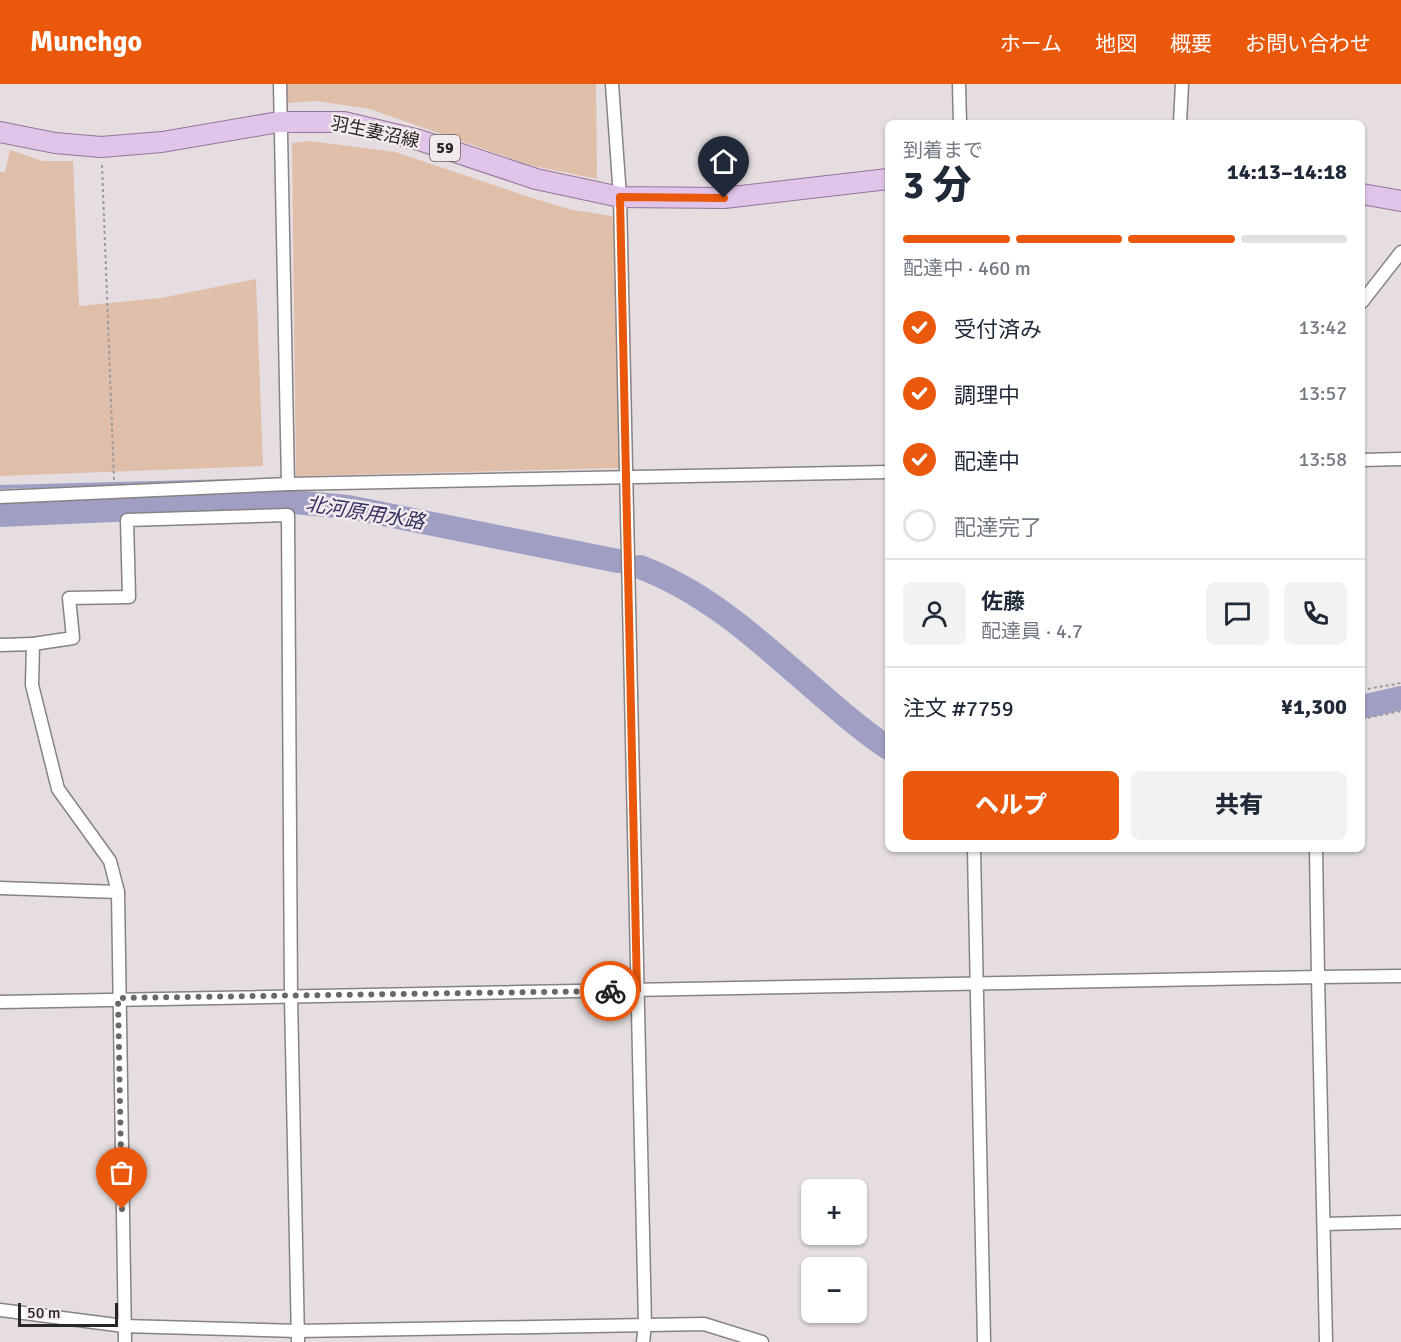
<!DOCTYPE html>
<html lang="ja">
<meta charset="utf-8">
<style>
body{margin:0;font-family:Signika,"Noto Sans JP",sans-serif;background:#f2f2f3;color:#1f2937;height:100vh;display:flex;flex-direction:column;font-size:22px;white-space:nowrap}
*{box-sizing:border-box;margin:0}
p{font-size:20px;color:#747a83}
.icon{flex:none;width:33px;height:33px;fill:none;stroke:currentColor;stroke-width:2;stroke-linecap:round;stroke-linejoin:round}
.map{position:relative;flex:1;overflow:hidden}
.sheet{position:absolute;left:885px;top:36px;width:480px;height:732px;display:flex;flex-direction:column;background:#fff;border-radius:9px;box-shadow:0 2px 4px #0004}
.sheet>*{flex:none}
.buttons{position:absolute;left:801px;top:1095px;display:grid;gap:12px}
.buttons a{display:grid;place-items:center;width:66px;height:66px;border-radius:9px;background:#fff;box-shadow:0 2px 4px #0004;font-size:30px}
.scale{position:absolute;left:18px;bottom:15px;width:100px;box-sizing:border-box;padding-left:6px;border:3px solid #292627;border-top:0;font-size:16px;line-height:21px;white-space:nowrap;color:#292627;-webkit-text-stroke:4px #f2eaed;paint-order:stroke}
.pin{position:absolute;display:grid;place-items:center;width:51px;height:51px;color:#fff;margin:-62px -26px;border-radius:50% 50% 50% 0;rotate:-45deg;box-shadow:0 0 6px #0007}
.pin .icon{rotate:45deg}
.courier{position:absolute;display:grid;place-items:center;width:60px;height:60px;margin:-30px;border:4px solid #ea580c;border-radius:50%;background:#fff;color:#222;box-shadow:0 2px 8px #0007}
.overview em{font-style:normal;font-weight:800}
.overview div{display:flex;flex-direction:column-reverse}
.overview{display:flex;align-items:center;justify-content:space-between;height:102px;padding:0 18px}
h1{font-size:39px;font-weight:800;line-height:45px}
.bar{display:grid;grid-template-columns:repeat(4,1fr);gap:9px 6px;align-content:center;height:72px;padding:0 18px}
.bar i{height:8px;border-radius:4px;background:#e0e1e3}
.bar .current{background:#ea580c}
.bar p{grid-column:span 4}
.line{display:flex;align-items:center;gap:15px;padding:0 18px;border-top:2px solid #e0e1e3}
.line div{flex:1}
.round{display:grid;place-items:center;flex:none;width:63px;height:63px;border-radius:9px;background:#f2f2f3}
ol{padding:0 18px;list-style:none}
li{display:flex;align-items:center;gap:18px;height:66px}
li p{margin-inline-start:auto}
li .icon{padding:6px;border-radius:50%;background:#ea580c;color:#fff;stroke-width:4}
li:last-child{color:#747a83}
li i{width:33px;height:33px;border:3px solid #e0e1e3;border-radius:50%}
.cta{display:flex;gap:12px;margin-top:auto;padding:12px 18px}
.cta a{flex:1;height:69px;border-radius:9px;background:#ea580c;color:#fff;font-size:24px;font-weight:800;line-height:69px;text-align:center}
.cta a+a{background:#f2f2f3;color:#1f2937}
header{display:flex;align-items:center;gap:36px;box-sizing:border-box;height:84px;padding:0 30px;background:#ea580c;color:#fff}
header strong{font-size:28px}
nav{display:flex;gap:33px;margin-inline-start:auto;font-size:21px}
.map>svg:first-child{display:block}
</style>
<header>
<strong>Munchgo</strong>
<nav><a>ホーム</a><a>地図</a><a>概要</a><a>お問い合わせ</a></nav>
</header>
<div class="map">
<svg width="1401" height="1258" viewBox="0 0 1401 1258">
<rect width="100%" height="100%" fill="#e5dde0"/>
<g fill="#dfbfa9">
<polygon points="274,0 596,0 597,95 529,81 370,25 316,17 275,20"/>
<polygon points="310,57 395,68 535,115 573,126 612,132 616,140 622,384 296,392 292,59"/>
<polygon points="10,66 43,77 73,77 79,222 161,214 256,195 263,382 0,392 0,88 5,88"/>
</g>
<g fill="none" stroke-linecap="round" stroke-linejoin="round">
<polyline stroke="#9f9fc4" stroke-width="4" points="0,403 233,397"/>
<g stroke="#9f9fc4" stroke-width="24">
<polyline points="0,431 293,418 348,423 618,477"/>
<path d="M640 483C738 520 804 606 888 664"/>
<polyline points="1362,623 1401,614"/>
</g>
<defs>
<g id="minor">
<polyline points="280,0 288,400"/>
<polyline points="612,0 620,113 645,1241 643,1258"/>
<polyline points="959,0 960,39"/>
<polyline points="1180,39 1182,0"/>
<polyline points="1362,218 1401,168"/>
<polyline points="1362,376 1401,375"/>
<polyline points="0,413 288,400 888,388"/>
<polyline points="33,560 73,554 69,514 129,513 127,436 288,431 291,913 298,1258"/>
<polyline points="0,561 33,560 32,601 58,705 110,777 118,808 125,1258"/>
<polyline points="974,765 984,1258"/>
<polyline points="0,804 118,808"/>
<polyline points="0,918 1318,893 1316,765"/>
<polyline points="1324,1140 1401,1138"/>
<polyline points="0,1226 124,1242 298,1247 704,1240 762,1258"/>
<polyline points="1326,1258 1318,893 1401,892"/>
</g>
<g id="primary">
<polyline points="0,48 55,59 101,63 162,58 279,38 344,38 419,56 536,95 620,113 724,114 888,95"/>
<polyline points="1362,110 1401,117"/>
</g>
</defs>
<use href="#minor" stroke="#888284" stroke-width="15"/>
<use href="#primary" stroke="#93749a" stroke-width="22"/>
<g stroke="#9e989a" stroke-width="2" stroke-dasharray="3 3" stroke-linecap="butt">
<polyline points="102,81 114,396"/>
<polyline points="1362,606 1401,599"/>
<polyline points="1362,635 1401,627"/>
</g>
<use href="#minor" stroke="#fff" stroke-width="12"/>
<use href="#primary" stroke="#e0c5e8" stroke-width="20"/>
</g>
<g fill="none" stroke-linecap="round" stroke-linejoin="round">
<polyline stroke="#6b6668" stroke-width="6" stroke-dasharray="0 10.8" points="122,1125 118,914 610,907"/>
<polyline stroke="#ea580c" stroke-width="8" points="610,907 637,906 620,113 724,114"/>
</g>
<g text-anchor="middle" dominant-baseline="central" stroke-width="5" stroke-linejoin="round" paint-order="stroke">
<rect fill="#f2eaed" stroke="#656162" stroke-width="1.5" x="430" y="51" width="30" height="26" rx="4.5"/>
<g font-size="16" font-weight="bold" fill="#292627">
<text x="445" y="64">59</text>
</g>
<g font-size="18" fill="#292627" stroke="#f2eaed">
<text transform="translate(375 48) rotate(12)">羽生妻沼線</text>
</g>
<g font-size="20" font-style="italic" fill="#353061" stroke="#f2eaed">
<text transform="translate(365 429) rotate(9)">北河原用水路</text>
</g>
</g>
</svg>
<div class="buttons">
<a>+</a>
<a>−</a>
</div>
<div class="scale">50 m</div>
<div class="pin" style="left:122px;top:1125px;background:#ea580c"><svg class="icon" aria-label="bag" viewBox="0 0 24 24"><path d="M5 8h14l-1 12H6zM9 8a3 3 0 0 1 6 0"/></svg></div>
<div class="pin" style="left:724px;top:114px;background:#1f2937"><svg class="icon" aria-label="home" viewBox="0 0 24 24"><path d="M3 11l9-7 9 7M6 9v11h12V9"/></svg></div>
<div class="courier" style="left:610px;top:907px"><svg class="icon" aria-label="bike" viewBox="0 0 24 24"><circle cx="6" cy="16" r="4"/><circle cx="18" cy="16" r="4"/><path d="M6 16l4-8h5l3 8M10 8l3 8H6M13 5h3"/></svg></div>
<section class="sheet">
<div class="overview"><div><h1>3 分</h1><p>到着まで</p></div><em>14:13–14:18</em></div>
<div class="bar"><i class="current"></i><i class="current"></i><i class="current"></i><i></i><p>配達中 · 460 m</p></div>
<ol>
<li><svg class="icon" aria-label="check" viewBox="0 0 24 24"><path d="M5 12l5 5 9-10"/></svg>受付済み<p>13:42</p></li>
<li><svg class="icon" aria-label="check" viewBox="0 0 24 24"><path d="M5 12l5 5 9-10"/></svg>調理中<p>13:57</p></li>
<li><svg class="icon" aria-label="check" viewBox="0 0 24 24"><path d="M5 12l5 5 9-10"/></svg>配達中<p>13:58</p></li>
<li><i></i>配達完了</li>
</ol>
<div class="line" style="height:108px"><a class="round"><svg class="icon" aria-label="person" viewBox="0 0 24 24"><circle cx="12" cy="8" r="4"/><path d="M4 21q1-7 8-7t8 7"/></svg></a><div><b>佐藤</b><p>配達員 · 4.7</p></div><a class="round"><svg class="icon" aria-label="chat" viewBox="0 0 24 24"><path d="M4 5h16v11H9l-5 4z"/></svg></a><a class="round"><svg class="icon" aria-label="phone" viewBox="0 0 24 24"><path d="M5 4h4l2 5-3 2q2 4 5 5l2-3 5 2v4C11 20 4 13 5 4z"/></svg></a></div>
<div class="line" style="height:78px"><div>注文 #7759</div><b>¥1,300</b></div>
<div class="cta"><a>ヘルプ</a><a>共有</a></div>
</section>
</div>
